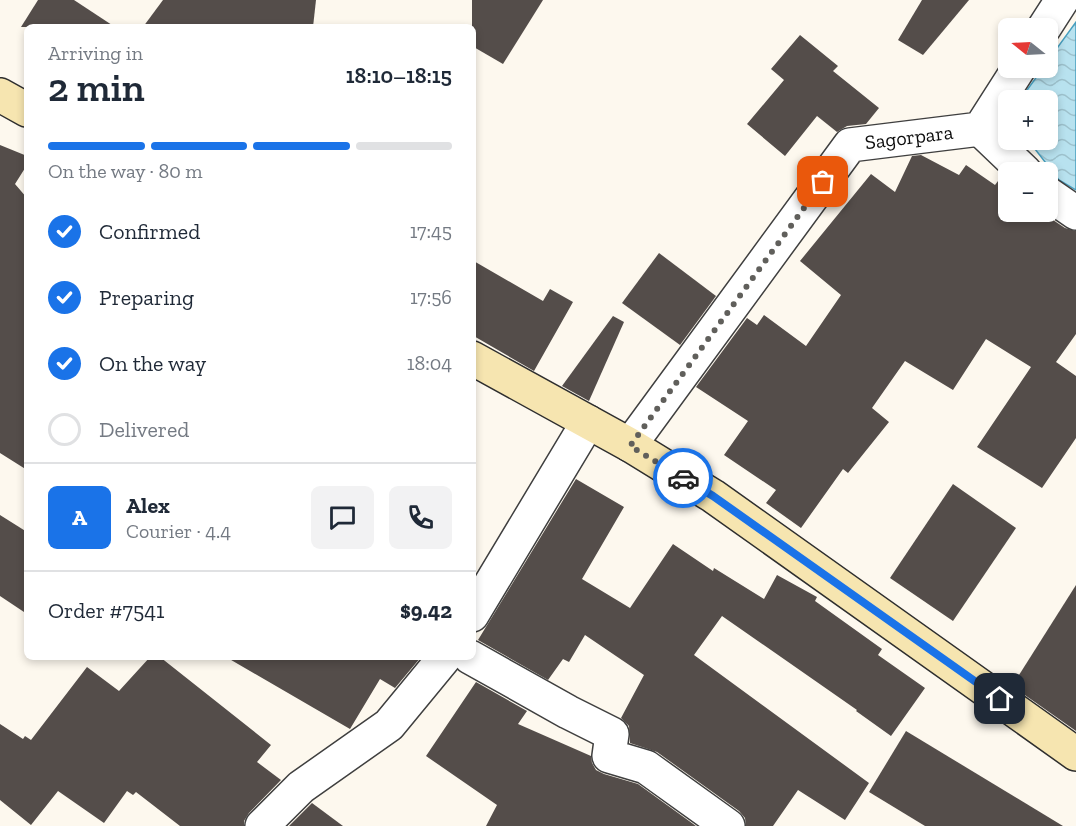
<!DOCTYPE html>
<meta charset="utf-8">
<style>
body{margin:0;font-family:"Zilla Slab",serif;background:#f2f2f3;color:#1f2937;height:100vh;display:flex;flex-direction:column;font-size:22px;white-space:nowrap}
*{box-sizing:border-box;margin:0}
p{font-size:20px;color:#747a83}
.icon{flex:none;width:33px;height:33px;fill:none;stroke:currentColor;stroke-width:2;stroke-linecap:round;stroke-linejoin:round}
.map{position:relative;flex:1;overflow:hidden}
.sheet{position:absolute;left:24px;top:24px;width:452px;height:636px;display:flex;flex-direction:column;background:#fff;border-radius:9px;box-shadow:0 3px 9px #0003}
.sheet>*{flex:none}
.needle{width:39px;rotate:288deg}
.tools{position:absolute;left:998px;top:18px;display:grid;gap:12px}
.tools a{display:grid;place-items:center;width:60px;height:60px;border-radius:9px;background:#fff;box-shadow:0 3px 9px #0003;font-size:30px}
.pin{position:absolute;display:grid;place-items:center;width:51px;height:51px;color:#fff;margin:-26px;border-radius:12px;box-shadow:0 3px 9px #0006}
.courier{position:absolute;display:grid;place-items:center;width:60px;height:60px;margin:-30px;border:4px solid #1a73e8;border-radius:50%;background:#fff;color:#222;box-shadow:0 2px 8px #0007}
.overview em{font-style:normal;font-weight:600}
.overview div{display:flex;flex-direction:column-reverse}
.overview{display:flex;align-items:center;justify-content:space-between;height:102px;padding:0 24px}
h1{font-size:39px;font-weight:600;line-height:45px}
.bar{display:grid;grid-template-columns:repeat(4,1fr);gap:9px 6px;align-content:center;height:72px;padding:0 24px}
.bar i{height:8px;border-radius:4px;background:#e0e1e3}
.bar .selected{background:#1a73e8}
.bar p{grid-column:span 4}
.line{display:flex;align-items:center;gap:15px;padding:0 24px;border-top:2px solid #e0e1e3}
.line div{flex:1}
.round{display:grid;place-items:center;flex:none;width:63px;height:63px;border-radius:9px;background:#f2f2f3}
ol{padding:0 24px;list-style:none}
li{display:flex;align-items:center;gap:18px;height:66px}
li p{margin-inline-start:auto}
li .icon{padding:6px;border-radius:50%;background:#1a73e8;color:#fff;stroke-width:4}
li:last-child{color:#747a83}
li i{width:33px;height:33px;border:3px solid #e0e1e3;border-radius:50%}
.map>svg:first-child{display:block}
</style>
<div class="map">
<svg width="1076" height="826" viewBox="0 0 1076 826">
<defs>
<pattern id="water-waves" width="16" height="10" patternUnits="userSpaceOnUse" patternTransform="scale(1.5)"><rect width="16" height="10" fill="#b8e2ef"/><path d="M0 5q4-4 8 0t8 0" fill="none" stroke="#9dc1cc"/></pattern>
</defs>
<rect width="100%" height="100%" fill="#fdf8ee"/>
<polygon fill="url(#water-waves)" stroke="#479ebe" stroke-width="1.5" points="1076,22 1076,190 1059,180 1028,140 1047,140 1047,100 1022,100 1022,97 1043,68 1047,68 1047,62"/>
<g fill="#544d4a">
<polygon points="38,0 74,0 115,27 21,27"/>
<polygon points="163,0 316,0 313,27 143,27"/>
<polygon points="472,0 543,0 503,64 472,46"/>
<polygon points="922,0 969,0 923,55 898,40"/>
<polygon points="800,35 838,66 833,71 879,108 866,124 847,126 837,132 817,116 785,156 747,124 784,80 771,69"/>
<polygon points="0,145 27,156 27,165 15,184 27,198 27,470 0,453"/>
<polygon points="921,155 959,175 966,165 995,185 998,181 1008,188 1008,212 1041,212 1065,228 1076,231 1076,334 1056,362 1076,376 1076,438 1042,488 977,447 1031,367 986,339 953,390 905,361 872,408 889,422 848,473 843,469 801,528 766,503 776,490 724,455 748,421 696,387 747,318 757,325 764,315 806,346 841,295 800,261 871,174 895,192 912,156"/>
<polygon points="659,253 716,296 680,345 622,303"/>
<polygon points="472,260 543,301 550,289 573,302 534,371 472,335"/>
<polygon points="613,316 624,322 589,401 562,386"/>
<polygon points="576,479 624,507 582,579 630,608 673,544 713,571 714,568 764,599 777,575 817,597 815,601 882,649 878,655 925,688 891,736 856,711 857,710 722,616 694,655 869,783 845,820 798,790 773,826 746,826 745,818 739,811 657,752 630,743 629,726 621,718 644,675 585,635 569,662 563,659 548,680 478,640"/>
<polygon points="953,484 1016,528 953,621 890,578"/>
<polygon points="0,515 27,532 27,614 0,596"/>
<polygon points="1076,585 1076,731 1012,686"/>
<polygon points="150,657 160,657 271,745 257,762 281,780 249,813 244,821 244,826 180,826 136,792 133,795 127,791 104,823 58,791 31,825 0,800 0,724 23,739 25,736 31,740 87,667 119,691"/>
<polygon points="226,657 421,657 395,688 380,679 350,729"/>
<polygon points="476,682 527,711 518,724 591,756 592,763 596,770 604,774 638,784 696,826 486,826 497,805 426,756"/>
<polygon points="906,731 1063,826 925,826 869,792"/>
<polygon points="312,803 343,826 289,826"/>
</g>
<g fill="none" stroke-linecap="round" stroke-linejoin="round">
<defs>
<g id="street">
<polyline points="1044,28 1062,0"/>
<polyline points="980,129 1025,172"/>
<polyline points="1047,193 1076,213"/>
<polyline points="630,445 850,145 980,129 1019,68"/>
<polyline points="472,615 588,422"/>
<polyline points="470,657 568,712 612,734 609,756 646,767 728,826"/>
<polyline points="262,826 301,787 389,725 445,657"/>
</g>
<g id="secondary">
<polyline points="0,95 27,110"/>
<polyline points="472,358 630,445 713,496 1076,754"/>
</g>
</defs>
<use href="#street" stroke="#3f3f3f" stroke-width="36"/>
<use href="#secondary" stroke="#2e2e2e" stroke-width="36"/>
<use href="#street" stroke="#fff" stroke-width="33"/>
<use href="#secondary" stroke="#f6e5b0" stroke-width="33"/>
</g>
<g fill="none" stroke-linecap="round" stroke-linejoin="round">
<polyline stroke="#605f5b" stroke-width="6" stroke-dasharray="0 10.8" points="683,478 630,446 823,182"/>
<polyline stroke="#1a73e8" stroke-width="8" points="683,478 713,496 1000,699"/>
</g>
<g text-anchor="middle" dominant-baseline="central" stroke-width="6" stroke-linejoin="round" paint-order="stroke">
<g font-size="20" fill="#0c0c0c" stroke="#fff">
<text transform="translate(909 137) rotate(-7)">Sagorpara</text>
</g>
</g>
</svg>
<div class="tools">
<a><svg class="needle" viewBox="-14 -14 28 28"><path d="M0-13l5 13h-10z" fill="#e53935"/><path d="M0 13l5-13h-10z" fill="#747a83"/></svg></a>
<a>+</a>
<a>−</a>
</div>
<div class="pin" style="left:823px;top:182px;background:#ea580c"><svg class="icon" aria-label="bag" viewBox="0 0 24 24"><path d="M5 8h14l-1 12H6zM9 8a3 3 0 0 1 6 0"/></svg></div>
<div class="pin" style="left:1000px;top:699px;background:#1f2937"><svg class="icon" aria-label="home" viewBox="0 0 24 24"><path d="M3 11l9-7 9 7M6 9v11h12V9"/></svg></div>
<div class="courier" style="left:683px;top:478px"><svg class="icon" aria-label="car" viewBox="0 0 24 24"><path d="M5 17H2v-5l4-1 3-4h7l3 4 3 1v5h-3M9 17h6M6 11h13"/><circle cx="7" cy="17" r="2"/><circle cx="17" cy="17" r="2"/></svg></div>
<section class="sheet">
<div class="overview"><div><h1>2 min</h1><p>Arriving in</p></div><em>18:10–18:15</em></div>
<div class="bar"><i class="selected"></i><i class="selected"></i><i class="selected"></i><i></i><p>On the way · 80 m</p></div>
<ol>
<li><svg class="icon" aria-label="check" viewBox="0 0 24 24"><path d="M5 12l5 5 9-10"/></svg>Confirmed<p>17:45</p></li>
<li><svg class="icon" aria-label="check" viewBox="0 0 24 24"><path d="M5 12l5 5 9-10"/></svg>Preparing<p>17:56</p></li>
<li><svg class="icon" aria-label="check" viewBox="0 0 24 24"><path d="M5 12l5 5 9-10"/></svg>On the way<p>18:04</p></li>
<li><i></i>Delivered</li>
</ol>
<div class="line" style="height:108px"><b class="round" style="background:#1a73e8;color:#fff">A</b><div><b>Alex</b><p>Courier · 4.4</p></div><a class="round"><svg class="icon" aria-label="chat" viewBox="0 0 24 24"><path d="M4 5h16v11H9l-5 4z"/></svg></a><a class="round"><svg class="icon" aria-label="phone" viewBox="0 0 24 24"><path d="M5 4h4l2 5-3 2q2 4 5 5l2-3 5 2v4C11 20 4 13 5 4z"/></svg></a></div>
<div class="line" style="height:78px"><div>Order #7541</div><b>$9.42</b></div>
</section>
</div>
